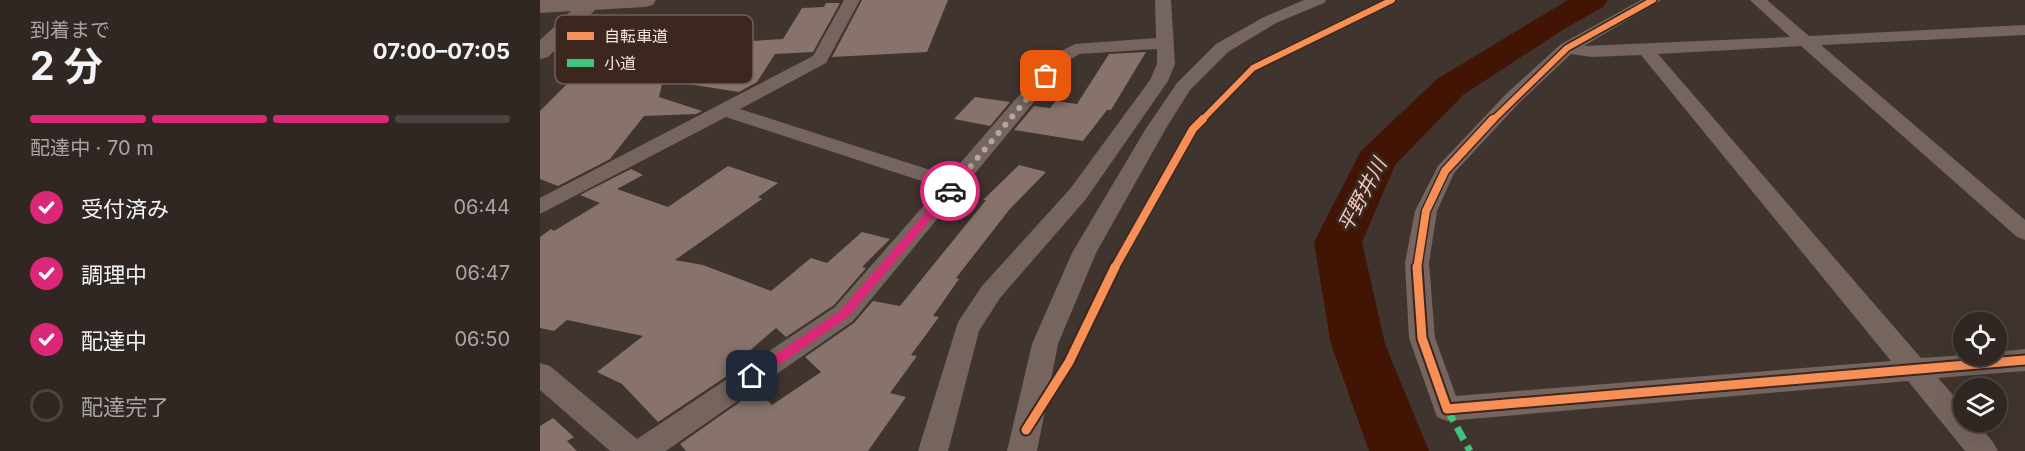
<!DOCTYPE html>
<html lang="ja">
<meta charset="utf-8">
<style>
body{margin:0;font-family:Inter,"Noto Sans JP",sans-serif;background:#382f2b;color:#f1f3f6;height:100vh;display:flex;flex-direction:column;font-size:22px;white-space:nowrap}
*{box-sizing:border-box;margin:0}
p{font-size:20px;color:#a8a5a6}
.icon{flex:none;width:33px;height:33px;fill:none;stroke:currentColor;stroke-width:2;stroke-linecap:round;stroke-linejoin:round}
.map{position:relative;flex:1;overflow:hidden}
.details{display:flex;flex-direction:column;background:#302723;width:540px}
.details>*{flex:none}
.buttons{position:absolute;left:1413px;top:312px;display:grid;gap:12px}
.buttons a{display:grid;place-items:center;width:54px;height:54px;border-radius:50%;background:#302723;box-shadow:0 6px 24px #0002,0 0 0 2px #4b4441;font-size:30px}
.pin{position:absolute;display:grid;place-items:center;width:51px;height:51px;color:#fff;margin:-26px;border-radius:12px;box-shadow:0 3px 9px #0006}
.courier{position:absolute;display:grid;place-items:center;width:60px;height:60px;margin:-30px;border:4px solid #db2777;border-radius:50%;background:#fff;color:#222;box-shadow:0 2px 8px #0007}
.headline em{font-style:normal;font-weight:700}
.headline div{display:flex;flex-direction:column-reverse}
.headline{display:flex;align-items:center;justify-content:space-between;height:102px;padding:0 30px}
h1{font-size:39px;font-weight:700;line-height:45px}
.bar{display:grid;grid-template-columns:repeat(4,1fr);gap:9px 6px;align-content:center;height:72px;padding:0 30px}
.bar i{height:8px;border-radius:4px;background:#4b4441}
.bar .on{background:#db2777}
.bar p{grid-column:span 4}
ol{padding:0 30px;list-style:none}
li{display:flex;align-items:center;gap:18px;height:66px}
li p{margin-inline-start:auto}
li .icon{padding:6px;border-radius:50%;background:#db2777;color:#fff;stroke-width:4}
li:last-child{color:#a8a5a6}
li i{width:33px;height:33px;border:3px solid #4b4441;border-radius:50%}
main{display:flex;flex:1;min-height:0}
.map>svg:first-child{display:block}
</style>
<main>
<section class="details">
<div class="headline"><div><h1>2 分</h1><p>到着まで</p></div><em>07:00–07:05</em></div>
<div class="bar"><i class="on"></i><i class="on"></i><i class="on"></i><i></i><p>配達中 · 70 m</p></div>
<ol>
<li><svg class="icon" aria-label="check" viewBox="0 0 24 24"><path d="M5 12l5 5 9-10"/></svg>受付済み<p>06:44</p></li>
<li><svg class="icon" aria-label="check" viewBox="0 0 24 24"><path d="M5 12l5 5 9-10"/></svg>調理中<p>06:47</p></li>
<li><svg class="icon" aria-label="check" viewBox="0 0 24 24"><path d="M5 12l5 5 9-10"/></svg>配達中<p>06:50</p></li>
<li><i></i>配達完了</li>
</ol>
</section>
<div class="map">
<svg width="1485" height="451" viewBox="0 0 1485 451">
<rect width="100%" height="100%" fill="#40342f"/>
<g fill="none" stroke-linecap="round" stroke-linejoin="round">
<polygon fill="#421404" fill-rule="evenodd" points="1028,0 1068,0 1063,7 1024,29 923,95 855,165 822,242 845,344 889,451 829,451 791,344 774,242 821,151 897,79"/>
</g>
<g fill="#87736b">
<polygon points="322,0 408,0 387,52 292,57"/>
<polygon points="286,3 300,3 273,52 235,54 217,82 199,92 123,80 119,97 162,111 156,114 104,116 70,159 18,186 0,179 0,111 27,84 37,79 114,74 125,59 167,57 178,43 243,39 262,8 284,7"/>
<polygon points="606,52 571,110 567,110 543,141 474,130 494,106 510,108 516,101 537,104 569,54"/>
<polygon points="435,97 470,102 450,126 414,119"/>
<polygon points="479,165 506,172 469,210 416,278 419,279 393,316 399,317 371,355 377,356 350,393 366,397 328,451 146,451 140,444 217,390 232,405 281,372 265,357 314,323 333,301 360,306 446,200 443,200"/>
<polygon points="188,166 238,183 218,197 222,199 135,260 163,265 231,291 271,258 287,263 322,232 350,239 322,267 326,268 294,305 246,337 236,328 192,366 196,370 118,422 82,384 57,372 103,336 27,320 14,331 0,328 0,237 11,229 14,231 60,203 40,195 91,169 103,175 77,189 128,207"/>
<polygon points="13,418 34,437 27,441 37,451 0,451 0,426"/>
</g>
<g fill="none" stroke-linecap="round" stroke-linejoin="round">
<g fill="#76655e" fill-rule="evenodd">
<polygon points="304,0 320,0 286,63 200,109 409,176 515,54 535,44 616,38 615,0 631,0 635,64 628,81 546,199 460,298 439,331 408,451 378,451 418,322 442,286 530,189 610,80 617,64 617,49 539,54 527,62 313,321 126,451 70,451 0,390 0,363 10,366 97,439 295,307 400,187 186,117 0,214 0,198 273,56"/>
<polygon points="764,0 786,0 784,3 736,23 688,52 650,90 625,130 556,253 518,344 497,451 467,451 492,344 532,253 605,130 637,83 676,44 724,17"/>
<path d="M1101 0H1121L1044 46 1250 37 1210 0H1227L1269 36 1485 25V35L1281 45 1485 220V240L1477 237 1261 46 1118 54 1381 358 1424 355 1456 356V352L1485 349V371L1398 378 1424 407V422H1436L1453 442 1458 451H1425L1368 381 907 421 897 417 869 338 865 263 875 211 898 166 966 94 1021 44ZM1031 54 1052 57 1101 55 1351 361 916 396 895 338 889 263 897 211 914 173 980 102Z"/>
</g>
<polygon fill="#76655e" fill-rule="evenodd" points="43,0 65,0 8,57 0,59 0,40"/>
<polygon fill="#7a665f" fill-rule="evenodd" points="0,0 116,0 113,5 105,7 0,13"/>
<polyline stroke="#40c37c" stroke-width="7" stroke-dasharray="14 7" stroke-linecap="butt" points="907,409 930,451"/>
<defs>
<g id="cycleway-far2">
<polyline points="661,121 713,68 852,0"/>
<polyline points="952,121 1027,48 1113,0"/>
</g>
<g id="cycleway-far1">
<polyline points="574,269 653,129 663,119"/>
<polyline points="877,269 886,211 905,171 953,119"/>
</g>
<g id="cycleway">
<polyline points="877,267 882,338 907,409 1485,360"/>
<polyline points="486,430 529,362 575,267"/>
</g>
</defs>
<use href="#cycleway-far2" stroke="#3c271f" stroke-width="9"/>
<use href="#cycleway-far1" stroke="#3c271f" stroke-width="11"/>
<use href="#cycleway" stroke="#3c271f" stroke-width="13"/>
<use href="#cycleway-far2" stroke="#f78f57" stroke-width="6"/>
<use href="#cycleway-far1" stroke="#f78f57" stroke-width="8"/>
<use href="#cycleway" stroke="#f78f57" stroke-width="9"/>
</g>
<polygon fill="#db2777" points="407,188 415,191 308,317 217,380 208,380 208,373 300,311"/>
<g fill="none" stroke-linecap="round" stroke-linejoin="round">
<polyline stroke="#b4a7a1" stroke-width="6" stroke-dasharray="0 10.8" points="410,191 506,76"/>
</g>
<g text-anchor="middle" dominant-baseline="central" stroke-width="6" stroke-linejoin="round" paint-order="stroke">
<g font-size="20" font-style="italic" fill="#f2c9b9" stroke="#3c271f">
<text transform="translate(822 195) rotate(-62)">平野井川</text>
</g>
</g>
<rect x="15" y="15" width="198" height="69" rx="9" fill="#3c271f" stroke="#736059" stroke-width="1.5"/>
<rect x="27" y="32" width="27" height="8" fill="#f78f57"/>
<rect x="27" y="59" width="27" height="8" fill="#40c37c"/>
<g font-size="16" fill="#f3e5df">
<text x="64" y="42">自転車道</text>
<text x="64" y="69">小道</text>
</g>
</svg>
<div class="buttons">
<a><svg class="icon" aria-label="locate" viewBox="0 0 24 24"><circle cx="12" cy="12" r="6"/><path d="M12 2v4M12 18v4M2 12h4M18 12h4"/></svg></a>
<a><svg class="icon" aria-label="layers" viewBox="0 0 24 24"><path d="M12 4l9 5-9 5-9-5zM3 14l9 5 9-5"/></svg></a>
</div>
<div class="pin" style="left:506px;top:76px;background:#ea580c"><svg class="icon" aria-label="bag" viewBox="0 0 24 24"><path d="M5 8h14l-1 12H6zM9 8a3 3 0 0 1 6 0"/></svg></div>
<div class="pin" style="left:212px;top:376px;background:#1f2937"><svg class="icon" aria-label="home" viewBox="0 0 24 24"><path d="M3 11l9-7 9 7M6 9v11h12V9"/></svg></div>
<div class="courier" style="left:410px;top:191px"><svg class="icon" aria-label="car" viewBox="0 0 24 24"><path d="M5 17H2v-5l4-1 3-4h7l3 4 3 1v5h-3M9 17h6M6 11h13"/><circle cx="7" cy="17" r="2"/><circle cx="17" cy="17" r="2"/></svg></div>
</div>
</main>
